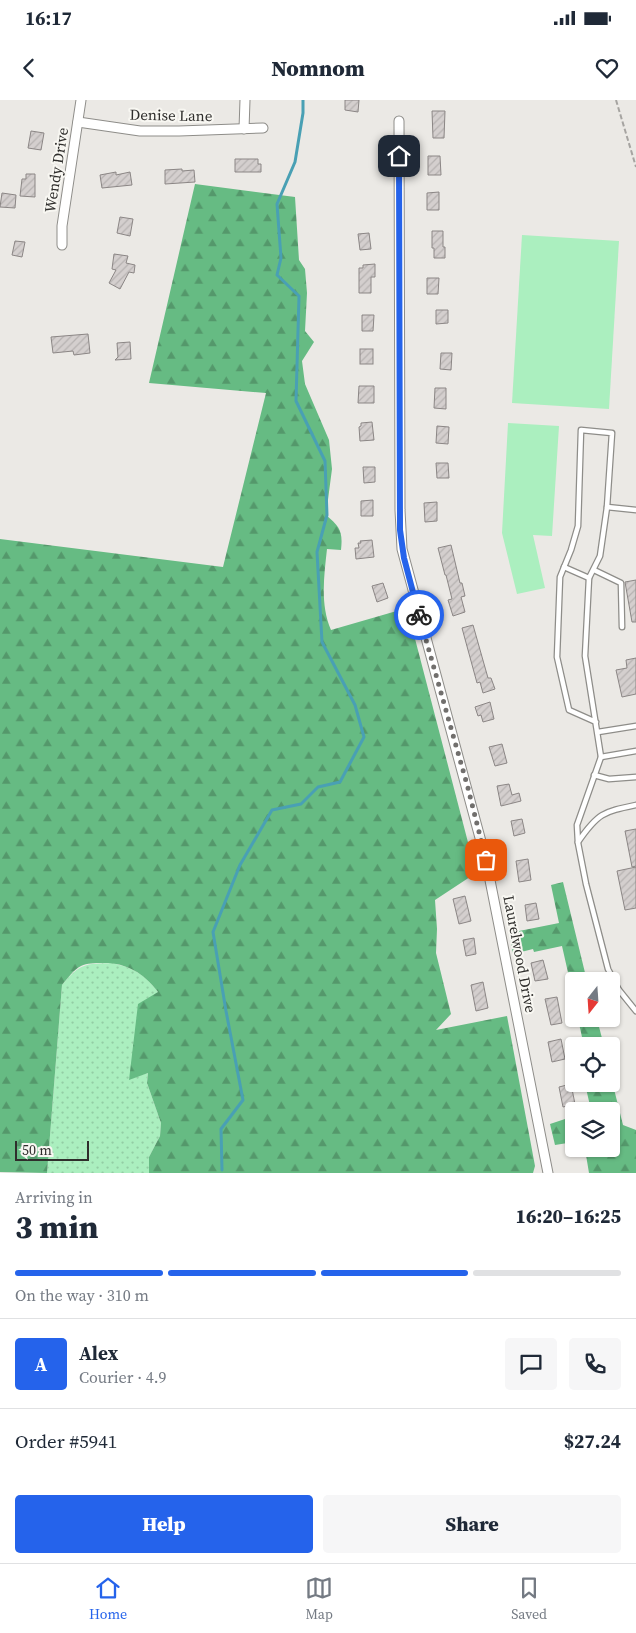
<!DOCTYPE html>
<meta charset="utf-8">
<style>
body{margin:0;font-family:"Source Serif 4",serif;background:#f6f6f7;color:#1f2937;height:100vh;display:flex;flex-direction:column;font-size:19px;white-space:nowrap}
*{box-sizing:border-box;margin:0}
p{font-size:16px;color:#747a83}
.icon{flex:none;width:28px;height:28px;fill:none;stroke:currentColor;stroke-width:2;stroke-linecap:round;stroke-linejoin:round}
.map{position:relative;height:1073px;overflow:hidden}
.drawer{display:flex;flex-direction:column;background:#fff;flex:1}
.drawer>*{flex:none}
.needle{width:32px;rotate:197deg}
.fabs{position:absolute;left:565px;top:872px;display:grid;gap:10px}
.fabs a{display:grid;place-items:center;width:55px;height:55px;border-radius:5px;background:#fff;box-shadow:0 1px 4px #0004;font-size:25px}
.scale{position:absolute;left:15px;bottom:12px;width:74px;box-sizing:border-box;padding-left:5px;border:2px solid #2f2e2c;border-top:0;font-size:14px;line-height:18px;white-space:nowrap;color:#2f2e2c;-webkit-text-stroke:4px #f8f7f2;paint-order:stroke}
.pin{position:absolute;display:grid;place-items:center;width:42px;height:42px;color:#fff;margin:-21px;border-radius:10px;box-shadow:0 2px 8px #0006}
.courier{position:absolute;display:grid;place-items:center;width:50px;height:50px;margin:-25px;border:4px solid #2563eb;border-radius:50%;background:#fff;color:#222;box-shadow:0 1px 6px #0007}
.headline em{font-style:normal;font-weight:800}
.headline div{display:flex;flex-direction:column-reverse}
.headline{display:flex;align-items:center;justify-content:space-between;height:85px;padding:0 15px}
h1{font-size:32px;font-weight:800;line-height:38px}
.bar{display:grid;grid-template-columns:repeat(4,1fr);gap:8px 5px;align-content:center;height:60px;padding:0 15px}
.bar i{height:6px;border-radius:4px;background:#e0e1e3}
.bar .on{background:#2563eb}
.bar p{grid-column:span 4}
.line{display:flex;align-items:center;gap:12px;padding:0 15px;border-top:1px solid #e0e1e3}
.line div{flex:1}
.round{display:grid;place-items:center;flex:none;width:52px;height:52px;border-radius:5px;background:#f6f6f7}
.primary-button{display:flex;gap:10px;margin-top:auto;padding:10px 15px}
.primary-button a{flex:1;height:58px;border-radius:5px;background:#2563eb;color:#fff;font-size:20px;font-weight:800;line-height:58px;text-align:center}
.primary-button a+a{background:#f6f6f7;color:#1f2937}
.status{display:flex;justify-content:space-between;align-items:center;height:35px;padding:0 25px;background:#fff;direction:ltr}
.status svg{height:14px;fill:currentColor}
header{display:flex;justify-content:space-between;align-items:center;height:65px;padding:0 15px;background:#fff;font-size:22px;font-weight:800}
.menu{display:flex;justify-content:space-around;align-items:center;height:70px;border-top:1px solid #e0e1e3;background:#fff;font-size:14px;color:#747a83}
.menu a{display:grid;justify-items:center;gap:2px}
.menu .on{color:#2563eb}
.map>svg:first-child{display:block}
</style>
<div class="status"><b>16:17</b><svg viewBox="0 0 49 12"><path d="M0 12V9h3v3zM5 12V6h3v6zM10 12V3h3v9zM15 12V0h3v12zM26 1h20v11H26zM47 4h2v5h-2z"/></svg></div>
<header><svg class="icon" aria-label="back" viewBox="0 0 24 24"><path d="M15 5l-7 7 7 7"/></svg>Nomnom<svg class="icon" aria-label="heart" viewBox="0 0 24 24"><path d="M12 20l-8-8c-3-5 5-10 8-4 3-6 11-1 8 4z"/></svg></header>
<div class="map">
<svg width="636" height="1073" viewBox="0 0 636 1073">
<defs>
<pattern id="grass-dots" width="8" height="8" patternUnits="userSpaceOnUse" patternTransform="scale(1.25)"><rect width="8" height="8" fill="#abefbf"/><path d="M2 2h.1M6 6h.1" fill="none" stroke="#93cda4" stroke-width="1.8" stroke-linecap="round"/></pattern>
<pattern id="forest-firs" width="22" height="20" patternUnits="userSpaceOnUse" patternTransform="scale(1.25)"><rect width="22" height="20" fill="#66bb83"/><path d="M5 1l3.5 6h-7zM16 11l3.5 6h-7z" fill="#54986b"/></pattern>
<pattern id="building-hatch" width="6" height="6" patternUnits="userSpaceOnUse" patternTransform="scale(1.25)"><rect width="6" height="6" fill="#d4cfce"/><path d="M-1 1l2-2M0 6l6-6M5 7l2-2" fill="none" stroke="#b6b2b1"/></pattern>
</defs>
<rect width="100%" height="100%" fill="#ebe9e5"/>
<path fill="url(#grass-dots)" d="M112 863C134 868 144 874 158 892L129 979 148 973 147 983 161 1023 160 1036 149 1057V1073H47L62 885C80 863 85 864 112 863Z"/>
<g fill="url(#forest-firs)">
<path d="M195 84 295 97 299 160 305 169 307 193 305 231 314 242 302 261 305 284 329 340 332 369 326 415C340 427 343 431 341 450L327 449C324 476 320 505 331 530L407 508 476 773 435 800 437 829 436 853 451 914 436 930 507 916 535 1066 533 1073H149V1057L160 1036 161 1023 147 983 148 973 129 980 138 904 158 892C143 872 125 862 101 863 95 863 87 863 81 866 74 869 67 879 62 885L47 1073 0 1072V439L223 467 266 293 149 283Z"/>
<polygon points="563,782 587,881 574,881 574,899 562,846 534,852 533,849 513,854 509,833 559,823 551,785"/>
<polygon points="578,919 597,919 604,946 584,946"/>
<polygon points="611,977 623,1025 636,1030 636,1073 589,1073 585,1049 611,1049 611,1011 589,1011 591,1010 585,984 611,984"/>
<polygon points="574,1016 574,1042 555,1045 550,1024"/>
</g>
<g fill="#abefbf">
<polygon points="522,135 619,141 609,309 512,303"/>
<polygon points="508,323 559,326 552,436 533,435 545,488 517,494 502,433"/>
</g>
<g fill="none" stroke-linecap="round" stroke-linejoin="round">
<polyline stroke="#49a0b4" stroke-width="3" points="222,1070 221,1029 243,1000 226,911 213,832 240,765 272,710 301,704 318,687 340,682 364,637 355,605 322,542 317,452 327,415 325,361 296,301 299,196 277,175 281,158 277,104 295,62 303,13 303,0"/>
</g>
<g fill="url(#building-hatch)" stroke="#8b8685">
<polygon points="345,0 359,0 358,12 345,10"/>
<polygon points="432,11 445,11 444,38 433,38"/>
<polygon points="31,31 44,33 41,50 28,48"/>
<polygon points="428,56 440,56 441,75 428,75"/>
<polygon points="235,59 258,59 258,64 261,64 261,72 235,72"/>
<polygon points="182,69 182,71 194,70 195,82 165,84 165,70"/>
<polygon points="116,72 116,75 130,72 132,85 102,88 100,75"/>
<polygon points="26,74 35,74 35,97 20,96 22,79 26,79"/>
<polygon points="439,92 439,110 427,110 427,93"/>
<polygon points="2,93 16,95 15,108 0,107"/>
<polygon points="120,117 133,119 130,136 117,133"/>
<polygon points="432,131 443,131 443,147 445,147 445,158 434,158 434,148 432,148"/>
<polygon points="369,133 371,149 360,150 358,134"/>
<polygon points="15,141 25,142 22,157 12,155"/>
<polygon points="114,154 128,156 126,163 135,165 134,173 129,172 120,189 109,183 116,170 112,169"/>
<polygon points="375,164 375,177 371,177 371,193 359,193 359,168 363,168 363,165"/>
<polygon points="427,178 439,178 438,194 427,194"/>
<polygon points="436,210 448,210 448,223 436,224"/>
<polygon points="362,215 374,215 373,231 362,231"/>
<polygon points="88,234 90,253 74,255 73,251 53,253 51,237"/>
<polygon points="130,242 131,259 115,260 118,257 117,243"/>
<rect x="360" y="249" width="13" height="15"/>
<polygon points="441,253 452,253 451,270 440,269"/>
<polygon points="359,286 374,286 374,303 358,303"/>
<polygon points="435,288 446,288 446,309 434,308"/>
<polygon points="372,322 374,340 360,341 359,327 361,326 361,323"/>
<polygon points="437,326 449,327 448,344 436,343"/>
<polygon points="436,363 448,363 449,378 437,378"/>
<polygon points="363,367 375,367 375,382 364,383"/>
<polygon points="373,400 373,416 361,416 361,401"/>
<polygon points="437,402 437,421 425,422 424,403"/>
<polygon points="372,440 374,457 356,459 355,448 359,448 358,443 361,443 360,441"/>
<polygon points="451,445 460,483 462,483 465,496 461,497 465,512 453,516 448,500 452,499 446,475 445,475 438,448"/>
<polygon points="636,480 636,522 632,522 625,482"/>
<polygon points="383,483 388,498 377,502 372,486"/>
<polygon points="473,525 488,578 491,578 495,589 483,593 480,582 477,583 462,528"/>
<polygon points="636,558 636,594 622,597 616,570 627,568 626,560"/>
<polygon points="490,602 494,619 483,622 481,615 478,616 475,607"/>
<polygon points="502,644 507,663 495,666 489,647"/>
<polygon points="509,684 512,695 519,693 521,701 501,706 497,686"/>
<polygon points="522,719 525,733 514,736 511,721"/>
<polygon points="636,729 636,766 632,767 625,731"/>
<polygon points="528,759 531,780 519,782 516,761"/>
<polygon points="636,767 636,808 625,810 617,771"/>
<polygon points="465,796 471,821 459,824 453,799"/>
<polygon points="536,803 539,819 527,821 525,805"/>
<polygon points="474,838 476,854 466,856 463,840"/>
<polygon points="543,860 548,879 535,881 531,863"/>
<polygon points="483,882 488,908 476,911 471,885"/>
<polygon points="557,897 562,923 551,925 545,899"/>
<polygon points="561,939 565,959 552,962 548,942"/>
<polygon points="571,984 575,1004 563,1007 559,987"/>
</g>
<g fill="none" stroke-linecap="round" stroke-linejoin="round">
<defs>
<g id="lane">
<polyline points="607,407 636,410"/>
<polyline points="564,467 589,478"/>
<polyline points="594,470 621,483 622,527"/>
<polyline points="596,622 569,610 557,557 560,477 571,450 578,426 581,330 612,333 607,407 600,456 589,478 585,556 601,657 577,725 578,743 586,784 608,869 619,890 636,911"/>
<polyline points="598,632 636,626"/>
<polyline points="601,657 636,651"/>
<polyline points="594,675 609,679 636,677"/>
<path d="M578 742C598 713 603 712 636 705"/>
</g>
<g id="street">
<polyline points="399,21 400,410 402,449 486,760 548,1073"/>
<polyline points="78,22 140,31 179,31 263,28"/>
<polyline points="244,29 245,0"/>
<polyline points="62,145 62,126 81,0"/>
</g>
</defs>
<use href="#lane" stroke="#8e8d89" stroke-width="7"/>
<use href="#street" stroke="#8e8d89" stroke-width="11"/>
<polyline stroke="#a6a4a1" stroke-width="2" stroke-dasharray="5 2.5" stroke-linecap="butt" points="616,0 636,67"/>
<use href="#lane" stroke="#fff" stroke-width="4.5"/>
<use href="#street" stroke="#fff" stroke-width="9"/>
</g>
<g fill="none" stroke-linecap="round" stroke-linejoin="round">
<polyline stroke="#716f6d" stroke-width="5" stroke-dasharray="0 9" points="419,515 468,688 486,760"/>
<polyline stroke="#2563eb" stroke-width="6" points="399,56 400,430 404,458 419,515"/>
</g>
<g text-anchor="middle" dominant-baseline="central" stroke-width="4" stroke-linejoin="round" paint-order="stroke">
<g font-size="15" fill="#2f2e2c" stroke="#f8f7f2">
<text transform="translate(171 15) rotate(1)">Denise Lane</text>
<text transform="translate(56 70) rotate(-81)">Wendy Drive</text>
<text transform="translate(520 854) rotate(79)">Laurelwood Drive</text>
</g>
</g>
</svg>
<div class="fabs">
<a><svg class="needle" viewBox="-14 -14 28 28"><path d="M0-13l5 13h-10z" fill="#e53935"/><path d="M0 13l5-13h-10z" fill="#747a83"/></svg></a>
<a><svg class="icon" aria-label="locate" viewBox="0 0 24 24"><circle cx="12" cy="12" r="6"/><path d="M12 2v4M12 18v4M2 12h4M18 12h4"/></svg></a>
<a><svg class="icon" aria-label="layers" viewBox="0 0 24 24"><path d="M12 4l9 5-9 5-9-5zM3 14l9 5 9-5"/></svg></a>
</div>
<div class="scale">50 m</div>
<div class="pin" style="left:486px;top:760px;background:#ea580c"><svg class="icon" aria-label="bag" viewBox="0 0 24 24"><path d="M5 8h14l-1 12H6zM9 8a3 3 0 0 1 6 0"/></svg></div>
<div class="pin" style="left:399px;top:56px;background:#1f2937"><svg class="icon" aria-label="home" viewBox="0 0 24 24"><path d="M3 11l9-7 9 7M6 9v11h12V9"/></svg></div>
<div class="courier" style="left:419px;top:515px"><svg class="icon" aria-label="bike" viewBox="0 0 24 24"><circle cx="6" cy="16" r="4"/><circle cx="18" cy="16" r="4"/><path d="M6 16l4-8h5l3 8M10 8l3 8H6M13 5h3"/></svg></div>
</div>
<section class="drawer">
<div class="headline"><div><h1>3 min</h1><p>Arriving in</p></div><em>16:20–16:25</em></div>
<div class="bar"><i class="on"></i><i class="on"></i><i class="on"></i><i></i><p>On the way · 310 m</p></div>
<div class="line" style="height:90px"><b class="round" style="background:#2563eb;color:#fff">A</b><div><b>Alex</b><p>Courier · 4.9</p></div><a class="round"><svg class="icon" aria-label="chat" viewBox="0 0 24 24"><path d="M4 5h16v11H9l-5 4z"/></svg></a><a class="round"><svg class="icon" aria-label="phone" viewBox="0 0 24 24"><path d="M5 4h4l2 5-3 2q2 4 5 5l2-3 5 2v4C11 20 4 13 5 4z"/></svg></a></div>
<div class="line" style="height:65px"><div>Order #5941</div><b>$27.24</b></div>
<div class="primary-button"><a>Help</a><a>Share</a></div>
</section>
<nav class="menu">
<a class="on"><svg class="icon" aria-label="home" viewBox="0 0 24 24"><path d="M3 11l9-7 9 7M6 9v11h12V9"/></svg>Home</a>
<a><svg class="icon" aria-label="map" viewBox="0 0 24 24"><path d="M3 6l6-2 6 2 6-2v14l-6 2-6-2-6 2zM9 4v14M15 6v14"/></svg>Map</a>
<a><svg class="icon" aria-label="saved" viewBox="0 0 24 24"><path d="M7 4h10v16l-5-4-5 4z"/></svg>Saved</a>
</nav>
